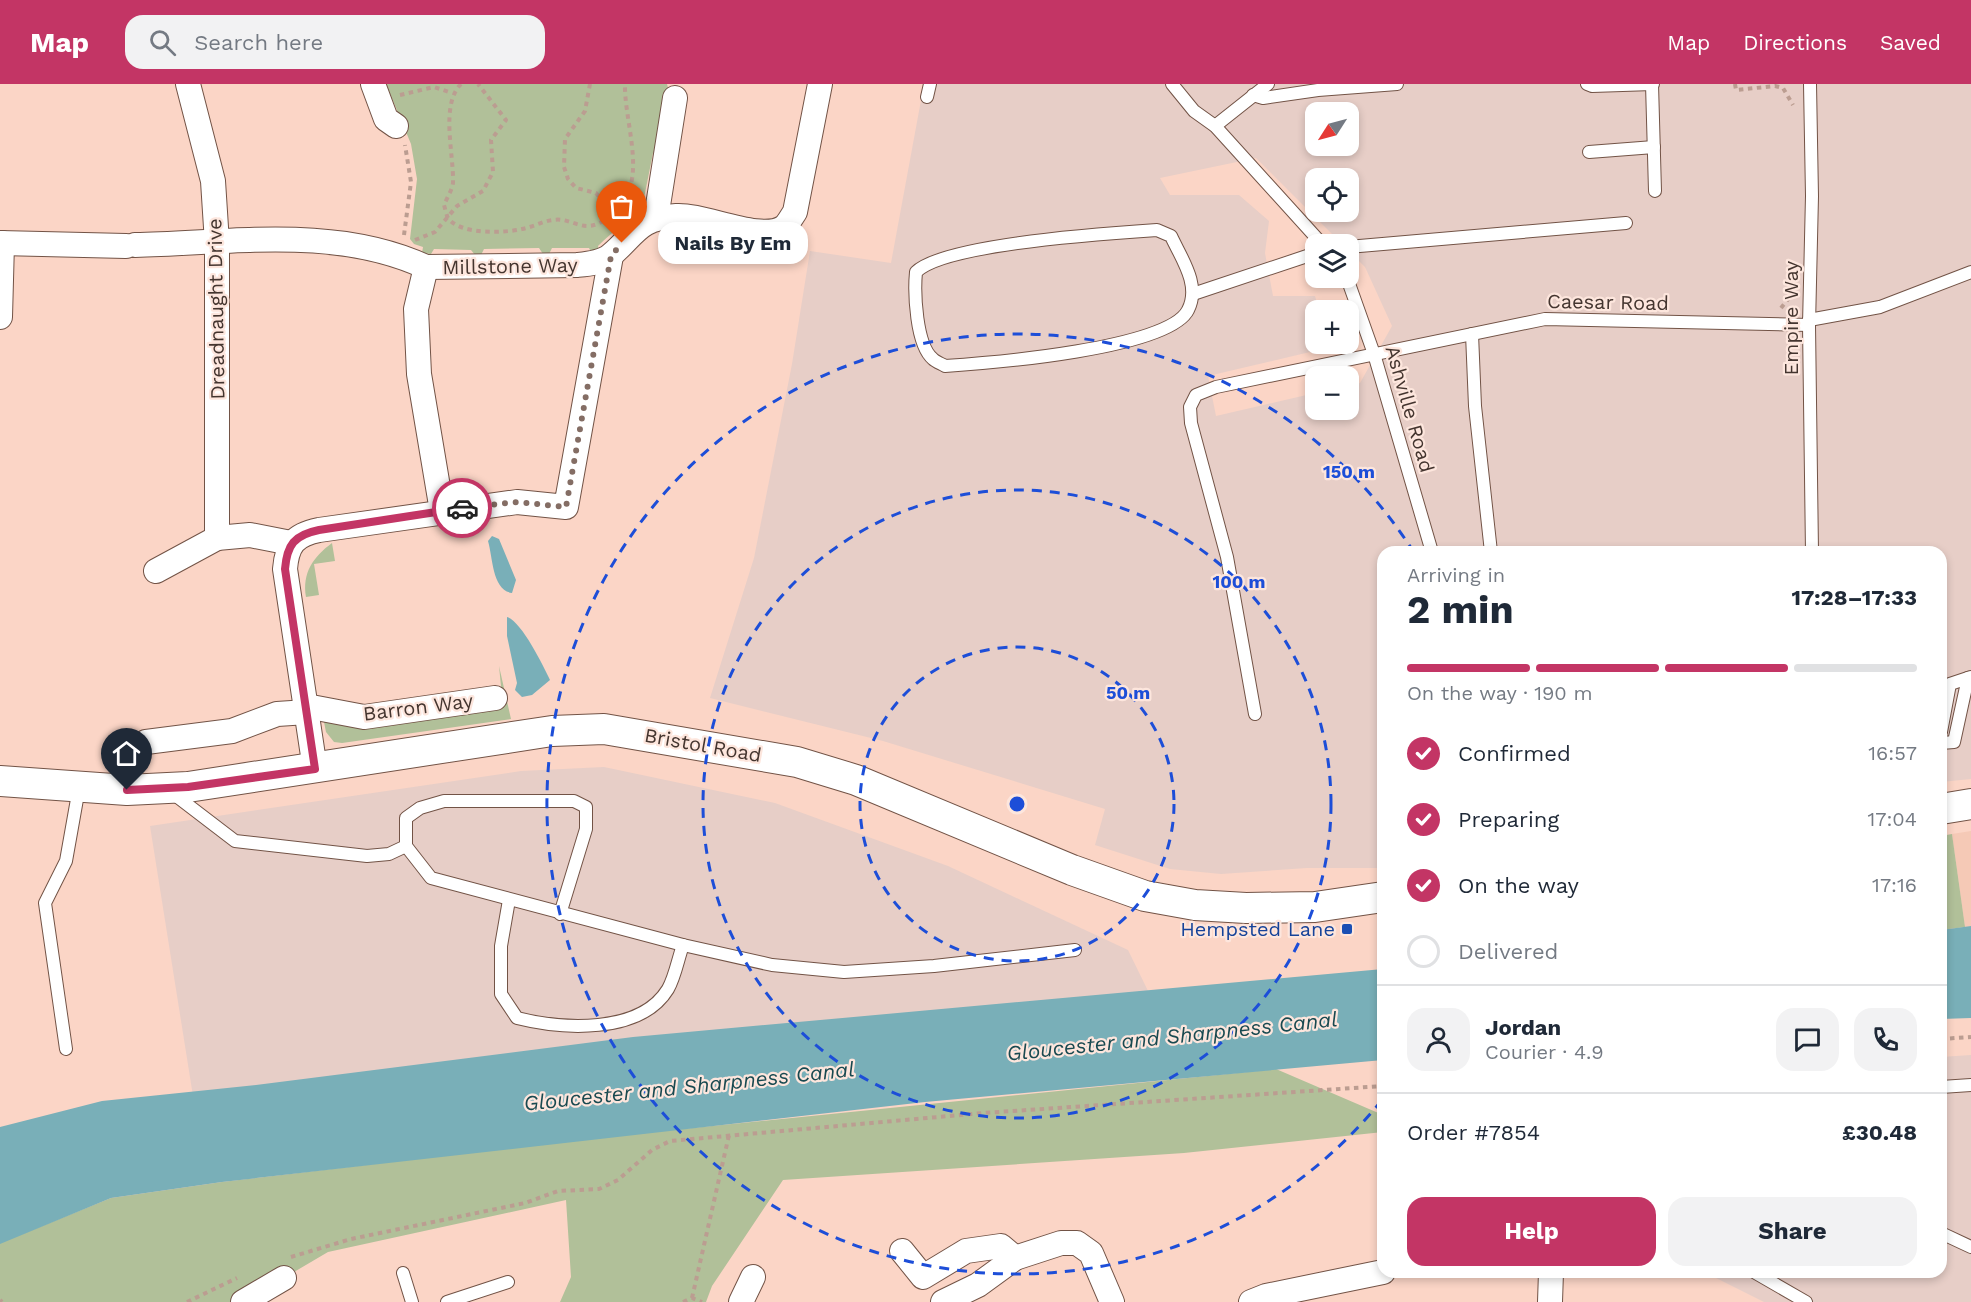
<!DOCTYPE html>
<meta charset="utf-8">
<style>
body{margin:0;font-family:"Work Sans",sans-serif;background:#f2f2f3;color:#1f2937;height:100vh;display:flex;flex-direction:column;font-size:22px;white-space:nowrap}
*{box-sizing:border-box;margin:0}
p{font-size:20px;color:#747a83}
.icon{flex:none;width:33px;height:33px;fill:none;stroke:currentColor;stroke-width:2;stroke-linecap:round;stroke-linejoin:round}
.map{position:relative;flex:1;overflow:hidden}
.sheet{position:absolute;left:1377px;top:462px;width:570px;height:732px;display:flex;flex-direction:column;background:#fff;border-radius:18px;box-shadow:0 3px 9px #0003}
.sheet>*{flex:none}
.needle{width:39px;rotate:234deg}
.controls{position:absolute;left:1305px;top:18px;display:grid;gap:12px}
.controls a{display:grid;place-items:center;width:54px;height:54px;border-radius:12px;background:#fff;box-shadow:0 3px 9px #0003;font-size:30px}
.pin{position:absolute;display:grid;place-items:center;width:51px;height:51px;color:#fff;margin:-62px -26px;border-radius:50% 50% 50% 0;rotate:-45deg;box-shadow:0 0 6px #0007}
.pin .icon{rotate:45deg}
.courier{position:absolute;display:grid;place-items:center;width:60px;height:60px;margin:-30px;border:4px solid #c33565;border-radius:50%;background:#fff;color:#222;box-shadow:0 2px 8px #0007}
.bubble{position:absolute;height:42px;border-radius:18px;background:#fff;box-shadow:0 3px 9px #0003;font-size:20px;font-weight:700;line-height:42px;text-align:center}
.overview em{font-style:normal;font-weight:700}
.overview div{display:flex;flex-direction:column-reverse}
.overview{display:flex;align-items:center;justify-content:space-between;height:102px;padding:0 30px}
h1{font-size:39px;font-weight:700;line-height:45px}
.bar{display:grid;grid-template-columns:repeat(4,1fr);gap:9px 6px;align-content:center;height:72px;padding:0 30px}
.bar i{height:8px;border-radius:4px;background:#e0e1e3}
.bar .current{background:#c33565}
.bar p{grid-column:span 4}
.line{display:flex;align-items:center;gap:15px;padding:0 30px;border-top:2px solid #e0e1e3}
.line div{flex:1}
.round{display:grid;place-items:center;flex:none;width:63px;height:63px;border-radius:18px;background:#f2f2f3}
ol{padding:0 30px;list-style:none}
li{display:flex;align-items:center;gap:18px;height:66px}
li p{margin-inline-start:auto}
li .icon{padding:6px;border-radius:50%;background:#c33565;color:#fff;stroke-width:4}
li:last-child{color:#747a83}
li i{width:33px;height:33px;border:3px solid #e0e1e3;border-radius:50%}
.cta{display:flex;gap:12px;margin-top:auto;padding:12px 30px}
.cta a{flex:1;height:69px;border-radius:18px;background:#c33565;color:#fff;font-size:24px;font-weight:700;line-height:69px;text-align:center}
.cta a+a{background:#f2f2f3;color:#1f2937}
header{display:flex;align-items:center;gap:36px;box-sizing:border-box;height:84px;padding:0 30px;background:#c33565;color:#fff}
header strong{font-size:28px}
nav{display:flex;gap:33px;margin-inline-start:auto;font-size:21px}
.search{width:420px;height:54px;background:#f2f2f3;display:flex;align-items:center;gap:15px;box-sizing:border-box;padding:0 21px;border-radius:18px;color:#747a83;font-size:22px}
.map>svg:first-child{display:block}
</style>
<header>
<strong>Map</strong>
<div class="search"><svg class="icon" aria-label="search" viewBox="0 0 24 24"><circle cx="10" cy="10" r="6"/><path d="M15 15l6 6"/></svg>Search here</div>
<nav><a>Map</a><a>Directions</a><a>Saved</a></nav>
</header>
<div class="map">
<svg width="1971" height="1218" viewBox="0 0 1971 1218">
<rect width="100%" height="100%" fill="#fbd5c6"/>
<polygon fill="#f5c9b6" points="1971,747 1971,842 1965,843 1952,750"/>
<g fill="#e7cec7" fill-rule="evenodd">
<path d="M924 0H1971V695L1941 698V468H1383V782L1378 784H1307L1221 790 1170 785 1095 761 1105 725 883 657 710 614 754 474 792 280 810 167 891 179ZM1316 28H1348V62H1316ZM1256 74 1365 183 1392 242 1360 299 1349 302 1348 326H1316L1315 309 1216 332 1208 292 1331 263 1330 260H1316V226H1319L1315 212H1273L1265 169 1269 137 1239 111H1170L1160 94ZM1316 94H1348V128H1316Z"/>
<polygon points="604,683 775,719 948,782 1128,866 1150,911 193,1012 150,742 521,687"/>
<polygon points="1971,971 1971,1218 1764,1218 1704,1188 1941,1188 1941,973"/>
</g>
<g fill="#b1c099">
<path d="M386 0H667L668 4 678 2 679 10 660 66 653 69 644 114 651 119 650 124C630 134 613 147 598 162L599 169 592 170 589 164H552L549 170H543L539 164 484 165 481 171H475L471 166 434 165 431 170 422 169 423 163 414 160 410 155 417 95 411 60Z"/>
<path d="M332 459 335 477 314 480 319 511 306 513C302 489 313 473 332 459Z"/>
<polygon points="499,582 511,635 342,659 334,658 326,648 323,633 503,622"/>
<polygon points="1952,750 1965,843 1941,846 1941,752"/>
<polygon points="1276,985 1383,1031 1383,1048 1184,1069 783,1096 712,1202 706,1218 560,1218 571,1193 566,1116 328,1168 243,1218 0,1218 0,1159 111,1114 222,1098 593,1054"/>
</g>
<g fill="#79afb8">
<path d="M492 452 499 455 516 496 512 509C492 506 493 474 488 457Z"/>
<path d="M507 533C521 537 543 581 550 596L532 611 522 613 515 606 517 599 507 552Z"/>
<polygon points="1971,842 1971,934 1941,935 1941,846"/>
<polygon points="1383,885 1383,976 925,1018 222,1098 111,1114 0,1160 0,1043 102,1017 256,1001 633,953"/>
</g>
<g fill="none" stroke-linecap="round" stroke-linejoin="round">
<defs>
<g id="service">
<polyline points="1172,0 1194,27 1215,42 1322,160"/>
<polyline points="1587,0 1592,2 1653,0"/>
<polyline points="1652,0 1655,107"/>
<polyline points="1810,0 1812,112 1809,241 1812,468"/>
<polyline points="1253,11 1263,14 1318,6 1397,0"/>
<polyline points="927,13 930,0"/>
<polyline points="1215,42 1268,0"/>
<polyline points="1589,68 1654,63"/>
<path d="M1157 146 1171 152C1181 174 1201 201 1188 226 1169 265 990 279 945 282 942 280 936 278 933 275 916 261 914 209 916 188 944 160 1111 149 1157 146Z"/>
<polyline points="1348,163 1626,139"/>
<polyline points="1347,194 1374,270 1432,468"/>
<polyline points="1193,210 1316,169"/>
<polyline points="1809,236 1880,223 1971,188"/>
<polyline points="1472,250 1475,322 1491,468"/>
<polyline points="1255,630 1227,473 1191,339 1190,323 1196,311 1216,303 1545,235 1809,241"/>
<polyline points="1941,648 1950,600 1971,593"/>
<polyline points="1941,659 1954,658 1968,594"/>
<polyline points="171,708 235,757 367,772 389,770 406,762 406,734 420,724 444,717 574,717 586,723 586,745 560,830"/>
<polyline points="406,762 431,794 683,861 772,881 844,888 934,882 1075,866"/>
<path d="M509 816 501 862V910L517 934C561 945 640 951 668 905 675 893 678 875 683 861"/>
<polyline points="66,965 45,819 66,777 79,704"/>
<polyline points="1941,1003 1971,1001"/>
<polyline points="1941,1149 1971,1163"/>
<polyline points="1754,1188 1806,1218"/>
<polyline points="403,1189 412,1218"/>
<polyline points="447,1218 508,1198"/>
</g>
<g id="minor">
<polyline points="188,0 213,97 217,159 217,454 250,451 291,459"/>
<polyline points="373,0 386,35 396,42"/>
<polyline points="656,134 675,14"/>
<polyline points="0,159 126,162"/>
<path d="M135 161C231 159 336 141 426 183L577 181C588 180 602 179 611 171 636 150 638 134 676 132 704 130 761 159 784 143 788 140 792 132 795 128L820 0"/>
<polyline points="426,183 416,225 419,290 442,427"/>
<polyline points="0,233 2,159"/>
<polyline points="156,487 217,454"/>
<polyline points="306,622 364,633 495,614"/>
<polyline points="146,658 232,647 277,630 307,628"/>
<path d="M315 685 285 485C287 461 294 451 319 446L517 418 566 423 611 172"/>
<polyline points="902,1167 923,1193 966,1167 1001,1162 1015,1174"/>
<polyline points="243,1218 284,1194"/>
<polyline points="741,1218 753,1193"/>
<polyline points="943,1218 978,1201 1015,1174 1061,1159 1077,1159 1091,1169 1112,1218"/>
<polyline points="1251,1218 1266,1212 1383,1188"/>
<polyline points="1550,1218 1551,1188"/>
</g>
<g id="tertiary">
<polyline points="0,697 127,706 188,703 552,647 604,645 797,678 856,696 1072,786 1145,812 1195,821 1246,824 1315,823 1383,813"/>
<polyline points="1941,725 1971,720"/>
</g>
</defs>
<use href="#service" stroke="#725346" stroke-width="14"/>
<use href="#minor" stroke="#725346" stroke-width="26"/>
<use href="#tertiary" stroke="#725346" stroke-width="32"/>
<g stroke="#bb9d91" stroke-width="4" stroke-dasharray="4.5 4.5" stroke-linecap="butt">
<path d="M461 0C440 21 454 70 453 99 452 106 447 114 444 121 445 124 446 130 448 134 460 151 505 149 522 145 533 143 543 137 553 136 569 133 581 147 597 140 610 135 619 124 626 112 643 84 624 33 625 0"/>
<polyline points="590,0 585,27 565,55 564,83 568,95 576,104 596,109 613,130"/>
<polyline points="1735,0 1736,6 1775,2 1783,4 1793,21"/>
<polyline points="400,11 434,3 452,9"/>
<polyline points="404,151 411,98 405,61"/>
<polyline points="415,156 435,148 457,122 483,107 493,88 491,56 506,36 478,0"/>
<polyline points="1781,224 1793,209"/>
<polyline points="1941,955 1971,953"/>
<polyline points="291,1173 351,1155 525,1119 558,1107 599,1105 618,1096 652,1066 670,1057 983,1029 1383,1002"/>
<polyline points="692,1214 729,1051"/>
<polyline points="0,1216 2,1218"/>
<polyline points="187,1218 237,1194"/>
<polyline points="683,1218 692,1214 702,1218"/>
</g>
<use href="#service" stroke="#fff" stroke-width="12"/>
<use href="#minor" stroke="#fff" stroke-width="24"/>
<use href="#tertiary" stroke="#fff" stroke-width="30"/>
</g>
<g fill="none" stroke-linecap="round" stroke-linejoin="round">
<polyline stroke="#846d64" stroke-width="6" stroke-dasharray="0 10.8" points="462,424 517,418 566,423 611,172 622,159"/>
<path stroke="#c33565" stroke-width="8" d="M127 706 188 703 315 685 285 485C287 461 294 451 319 446L462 424"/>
</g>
<g fill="none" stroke="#1d4ed8" stroke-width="3" stroke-dasharray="10 8">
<circle cx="1017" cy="720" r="157"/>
<circle cx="1017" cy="720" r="314"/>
<path d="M1382 1016A470 470 0 1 1 1413 467"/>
</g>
<rect fill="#1a4fb4" stroke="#fde6dd" stroke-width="2" x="1341" y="839" width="12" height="12" rx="3"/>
<g text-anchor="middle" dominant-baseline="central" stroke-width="4.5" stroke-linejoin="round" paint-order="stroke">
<g font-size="20" fill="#44352f" stroke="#fde6dd">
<text transform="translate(510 182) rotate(-1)">Millstone Way</text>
<text transform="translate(1608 218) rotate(1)">Caesar Road</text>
<text transform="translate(216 225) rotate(-91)">Dreadnaught Drive</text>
<text transform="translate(1791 234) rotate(-90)">Empire Way</text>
<text transform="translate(1410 325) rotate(74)">Ashville Road</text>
<text transform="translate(418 623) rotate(-7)">Barron Way</text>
<text transform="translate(703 661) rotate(10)">Bristol Road</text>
</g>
<g font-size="20" fill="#164399" stroke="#fde6dd" text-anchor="end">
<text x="1335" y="845">Hempsted Lane</text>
</g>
<g font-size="21" font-style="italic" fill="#184950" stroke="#fde6dd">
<text transform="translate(1172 952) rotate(-6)">Gloucester and Sharpness Canal</text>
<text transform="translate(689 1002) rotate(-6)">Gloucester and Sharpness Canal</text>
</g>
</g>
<circle cx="1017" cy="720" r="9" fill="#1d4ed8" stroke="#fde6dd" stroke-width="3"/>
<g font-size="18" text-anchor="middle" font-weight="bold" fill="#1d4ed8" stroke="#fde6dd" stroke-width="4.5" stroke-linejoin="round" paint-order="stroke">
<text x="1349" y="394">150 m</text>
<text x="1239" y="504">100 m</text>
<text x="1128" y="615">50 m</text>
</g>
</svg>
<div class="controls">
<a><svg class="needle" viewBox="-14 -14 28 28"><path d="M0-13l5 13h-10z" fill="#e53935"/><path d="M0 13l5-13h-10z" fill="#747a83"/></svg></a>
<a><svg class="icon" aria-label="locate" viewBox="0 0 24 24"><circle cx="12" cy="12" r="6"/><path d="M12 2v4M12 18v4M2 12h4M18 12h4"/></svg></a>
<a><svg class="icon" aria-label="layers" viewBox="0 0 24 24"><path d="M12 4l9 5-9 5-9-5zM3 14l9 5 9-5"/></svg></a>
<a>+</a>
<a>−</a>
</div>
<div class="pin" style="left:622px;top:159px;background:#ea580c"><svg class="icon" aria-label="bag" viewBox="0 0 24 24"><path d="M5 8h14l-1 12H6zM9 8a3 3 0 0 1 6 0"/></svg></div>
<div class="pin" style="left:127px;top:706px;background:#1f2937"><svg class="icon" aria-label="home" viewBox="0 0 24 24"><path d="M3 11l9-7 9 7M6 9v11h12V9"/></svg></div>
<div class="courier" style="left:462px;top:424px"><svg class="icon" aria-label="car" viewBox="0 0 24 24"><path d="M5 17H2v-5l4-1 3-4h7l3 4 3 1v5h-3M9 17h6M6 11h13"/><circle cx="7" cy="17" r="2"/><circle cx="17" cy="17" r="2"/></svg></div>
<div class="bubble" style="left:658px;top:138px;width:150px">Nails By Em</div>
<section class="sheet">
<div class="overview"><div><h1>2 min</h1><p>Arriving in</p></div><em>17:28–17:33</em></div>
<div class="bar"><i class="current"></i><i class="current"></i><i class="current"></i><i></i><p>On the way · 190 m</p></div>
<ol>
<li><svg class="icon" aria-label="check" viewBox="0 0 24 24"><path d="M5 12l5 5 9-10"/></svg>Confirmed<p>16:57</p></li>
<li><svg class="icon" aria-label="check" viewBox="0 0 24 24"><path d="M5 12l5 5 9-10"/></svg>Preparing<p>17:04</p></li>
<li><svg class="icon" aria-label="check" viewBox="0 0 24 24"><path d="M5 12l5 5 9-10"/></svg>On the way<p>17:16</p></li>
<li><i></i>Delivered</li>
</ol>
<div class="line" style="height:108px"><a class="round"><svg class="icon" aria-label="person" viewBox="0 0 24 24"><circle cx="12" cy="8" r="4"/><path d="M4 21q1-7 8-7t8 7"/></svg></a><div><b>Jordan</b><p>Courier · 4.9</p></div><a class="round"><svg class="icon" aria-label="chat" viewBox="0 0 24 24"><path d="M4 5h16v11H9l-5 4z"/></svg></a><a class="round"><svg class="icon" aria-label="phone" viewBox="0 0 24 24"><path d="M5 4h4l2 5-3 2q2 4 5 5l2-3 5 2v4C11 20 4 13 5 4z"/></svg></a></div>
<div class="line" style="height:78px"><div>Order #7854</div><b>£30.48</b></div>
<div class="cta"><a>Help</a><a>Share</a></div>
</section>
</div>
